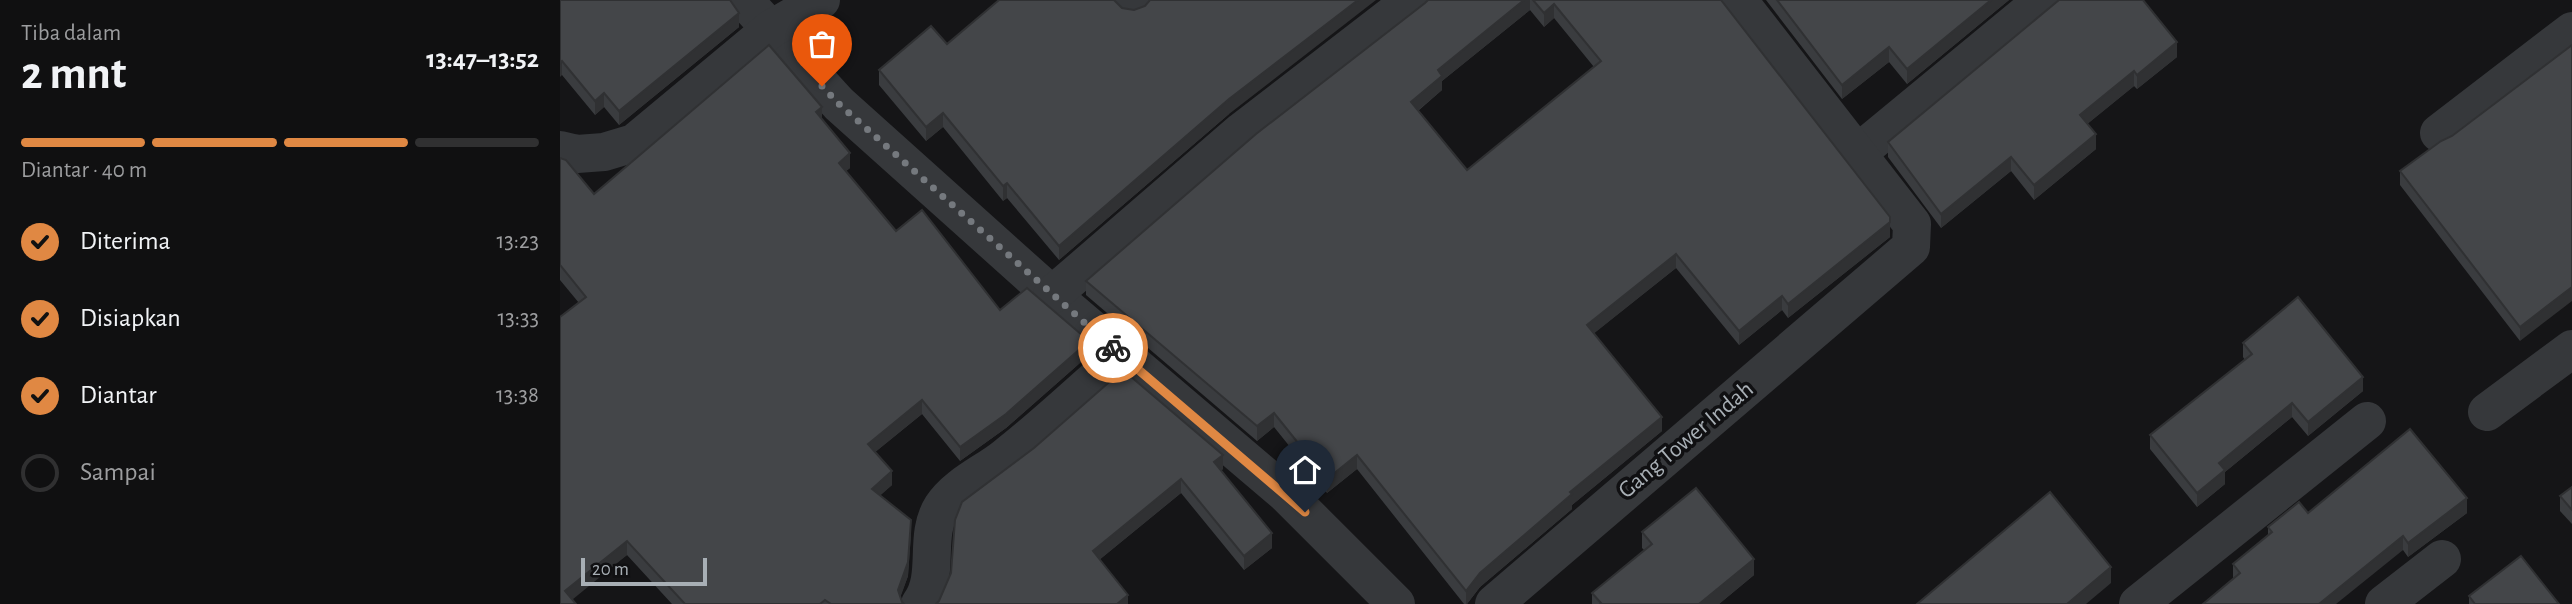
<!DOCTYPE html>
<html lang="id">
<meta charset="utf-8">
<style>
body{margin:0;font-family:"Alegreya Sans",sans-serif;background:#1e1e1f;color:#f1f3f6;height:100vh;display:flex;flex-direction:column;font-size:26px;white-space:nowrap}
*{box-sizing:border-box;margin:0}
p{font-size:23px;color:#9c9d9f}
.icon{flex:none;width:38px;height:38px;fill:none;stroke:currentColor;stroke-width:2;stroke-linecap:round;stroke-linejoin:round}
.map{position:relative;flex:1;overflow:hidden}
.sheet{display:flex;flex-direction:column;background:#101011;width:560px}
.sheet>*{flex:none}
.scale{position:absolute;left:21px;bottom:18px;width:126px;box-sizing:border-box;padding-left:7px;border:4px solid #a8afb5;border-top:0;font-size:19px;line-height:24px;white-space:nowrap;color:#a8afb5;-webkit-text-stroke:5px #101012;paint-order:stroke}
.pin{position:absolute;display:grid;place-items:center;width:60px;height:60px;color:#fff;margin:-72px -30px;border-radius:50% 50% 50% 0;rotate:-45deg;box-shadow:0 0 7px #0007}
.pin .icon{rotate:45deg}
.courier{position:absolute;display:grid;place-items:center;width:70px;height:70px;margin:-35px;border:5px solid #e08843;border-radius:50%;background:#fff;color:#222;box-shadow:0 2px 9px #0007}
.overview em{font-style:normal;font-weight:700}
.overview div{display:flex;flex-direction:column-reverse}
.overview{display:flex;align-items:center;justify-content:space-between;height:119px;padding:0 21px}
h1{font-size:46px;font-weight:700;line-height:52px}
.bar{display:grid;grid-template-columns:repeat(4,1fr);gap:10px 7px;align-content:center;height:84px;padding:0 21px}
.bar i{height:9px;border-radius:5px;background:#303031}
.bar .on{background:#e08843}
.bar p{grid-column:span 4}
ol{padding:0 21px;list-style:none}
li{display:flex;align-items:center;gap:21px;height:77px}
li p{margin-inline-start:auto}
li .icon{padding:7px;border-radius:50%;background:#e08843;color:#111;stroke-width:4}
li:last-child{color:#9c9d9f}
li i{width:38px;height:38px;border:4px solid #303031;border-radius:50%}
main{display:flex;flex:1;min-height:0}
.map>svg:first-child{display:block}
</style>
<main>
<section class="sheet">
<div class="overview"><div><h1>2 mnt</h1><p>Tiba dalam</p></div><em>13:47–13:52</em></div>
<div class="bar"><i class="on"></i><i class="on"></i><i class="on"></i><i></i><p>Diantar · 40 m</p></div>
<ol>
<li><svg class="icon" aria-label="check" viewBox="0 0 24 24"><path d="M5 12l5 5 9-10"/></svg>Diterima<p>13:23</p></li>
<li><svg class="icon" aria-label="check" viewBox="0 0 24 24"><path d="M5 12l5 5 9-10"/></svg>Disiapkan<p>13:33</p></li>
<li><svg class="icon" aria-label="check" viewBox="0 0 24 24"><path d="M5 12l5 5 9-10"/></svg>Diantar<p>13:38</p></li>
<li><i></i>Sampai</li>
</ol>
</section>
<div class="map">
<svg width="2012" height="604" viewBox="0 0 2012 604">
<rect width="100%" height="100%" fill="#151517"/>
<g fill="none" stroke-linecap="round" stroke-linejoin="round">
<g stroke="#36383b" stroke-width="38">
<polyline points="184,0 279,104 492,295 726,494 836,604"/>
<polyline points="570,0 572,3"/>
<polyline points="1879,133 2012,31"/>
<polyline points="0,150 17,154 44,152 74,143 211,29 261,0"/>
<polyline points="1299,152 1483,0"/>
<polyline points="492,295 682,131 852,0"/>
<polyline points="1927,412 2012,349"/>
<path d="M360 604C381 575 363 537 382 507 396 485 425 473 445 457 485 426 523 389 562 356"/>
<polyline points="934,604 1351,247 1352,224 1178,0"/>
<polyline points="1578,604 1807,421"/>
<polyline points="1824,604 1882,559"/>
</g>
</g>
<g fill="#3a3c3f" fill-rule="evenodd">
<polygon points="0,0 179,27 59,125 44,107 35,115 2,75"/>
<path d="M868 0H1161L1330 237 1228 318 1222 310 1179 345 1116 268 1034 333 1102 431 1012 505V509L920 587 907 604H904L797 469 767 493 714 427 697 441 526 295V281ZM970 10 984 27 994 18 1034 67 907 170 858 111 882 90V81Z"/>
<polygon points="1206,0 1449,0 1347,84 1329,62 1282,99"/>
<polygon points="1497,3 1617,57 1577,89 1574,86 1527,124 1536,149 1474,200 1451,171 1381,228 1328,157 1328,142"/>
<polygon points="387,44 669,114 499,260 447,198 443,201 383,127 366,141 319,85 319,70"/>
<polygon points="2012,45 1960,341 1840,185 1840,171 1892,136"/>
<polygon points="262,119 290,168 286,171 336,231 440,310 529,355 446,428 400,461 362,414 315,452 332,485 320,495 351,534 348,576 340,597 342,602 344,604 112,604 67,555 0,604 19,303 0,280 0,158 34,194"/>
<polygon points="1683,343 1803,391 1748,436 1732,417 1665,472 1665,484 1637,507 1590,449 1590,435 1685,360 1683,357"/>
<polygon points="663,469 661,471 712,548 684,570 621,493 539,560 568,604 379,601 391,573 395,520"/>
<polygon points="2012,487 2012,524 2000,511 2000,496"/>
<polygon points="1748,513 1907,513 1848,557 1843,550 1673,579 1673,564 1708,536 1708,527"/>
<polygon points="1082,532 1194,575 1159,604 1032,604 1032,593 1084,550 1082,548"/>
<polygon points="1909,596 1999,604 1909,604"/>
</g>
<g fill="#303133">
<polygon points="798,0 816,0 669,114 499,260 499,246 669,99"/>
<polygon points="964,0 970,0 970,10 882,81 882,90 851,116 851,102 878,70"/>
<polygon points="1431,0 1449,0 1347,84 1347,69"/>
<polygon points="994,4 994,18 984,27 984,13"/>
<polygon points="179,13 179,27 59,125 59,111"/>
<polygon points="1617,42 1617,57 1577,89 1577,75"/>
<polygon points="1329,47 1329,62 1282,99 1282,85"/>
<polygon points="2,61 2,75 0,77 0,63"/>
<polygon points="1574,71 1574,86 1520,130 1520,115"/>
<polygon points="44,93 44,107 35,115 35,101"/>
<polygon points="262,107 262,121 256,112"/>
<polygon points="383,113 383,127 366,141 366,127"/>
<polygon points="1536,134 1536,149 1474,200 1474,185"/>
<polygon points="290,153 290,168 279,177 279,163"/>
<polygon points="1451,157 1451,171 1381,228 1381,214"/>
<polygon points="447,183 447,198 443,201 443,186"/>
<polygon points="1330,217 1330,237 1228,318 1228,304"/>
<polygon points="1116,254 1116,268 1027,339 1027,325"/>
<polygon points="2012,287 2012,301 1960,341 1960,327"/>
<polygon points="1222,296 1222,310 1179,345 1179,331"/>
<polygon points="529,341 529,355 446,428 400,461 400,447"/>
<polygon points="1803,377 1803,391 1748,436 1748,422"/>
<polygon points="362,400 362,414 308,458 308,444"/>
<polygon points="1732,403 1732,417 1665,472 1665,484 1637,507 1637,493 1659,463"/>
<polygon points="714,413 714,427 697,441 697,426"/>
<polygon points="1102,417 1102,431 1012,505 1012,509 920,587 907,604 906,604 906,591 920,573 1010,492"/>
<polygon points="663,455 663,469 654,476 654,462"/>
<polygon points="797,455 797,469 767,493 767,479"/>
<polygon points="332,471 332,485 312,503 312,489"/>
<polygon points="621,479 621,493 533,565 533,551"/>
<polygon points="1907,498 1907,513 1848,557 1848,543"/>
<polygon points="351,520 348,576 338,604 338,590"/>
<polygon points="712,533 712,548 684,570 684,556"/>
<polygon points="1843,536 1843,550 1776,604 1759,604"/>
<polygon points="67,541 67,555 7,604 5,591"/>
<polygon points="1194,559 1194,575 1159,604 1139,604"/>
<polygon points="1551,567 1551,583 1526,604 1507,604"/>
<polygon points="568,595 568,604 557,604"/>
</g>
<g fill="#444649" stroke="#303133" stroke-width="2">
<polygon points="0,0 170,0 179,13 59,111 44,93 35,101 2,61 0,63"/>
<polygon points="439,0 554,0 562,8 574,10 585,6 590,0 798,0 669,99 499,246 447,183 443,186 383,113 366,127 319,70 371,26 387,44"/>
<polygon points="868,0 964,0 878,70 882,76 851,102 907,170 1041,61 994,4 984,13 973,0 1161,0 1330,217 1330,222 1228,304 1222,296 1179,331 1116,254 1027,325 1102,417 1010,492 1012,494 920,573 906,591 797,455 767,479 714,413 697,426 526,281 696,134 865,3"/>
<polygon points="1217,0 1431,0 1347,69 1329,47 1282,85"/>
<polygon points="1499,0 1583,0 1617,42 1577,75 1574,71 1520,115 1536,134 1474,185 1451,157 1381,214 1328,142"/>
<polygon points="209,45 262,107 256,112 290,153 279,163 336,231 362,210 440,310 467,288 529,341 446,414 400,447 362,400 308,444 332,471 312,489 351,520 348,562 338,590 342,602 344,604 271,604 265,600 260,604 125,604 67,541 5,591 16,604 0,604 0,317 26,297 0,265 0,158 6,160 34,194"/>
<polygon points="2012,45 2012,287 1960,327 1840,171 1881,141 1892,136"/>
<polygon points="1738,297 1803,377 1748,422 1732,403 1659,463 1665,470 1637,493 1590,435 1692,354 1683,343"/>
<polygon points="563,370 663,455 654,462 712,533 684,556 621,479 533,551 568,595 557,604 376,604 379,601 391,573 395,520 402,502 474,448"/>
<polygon points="1850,429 1907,498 1848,543 1843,536 1759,604 1643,604 1680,573 1673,564 1712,532 1708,527 1739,502 1748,513"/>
<polygon points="2012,487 2012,510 2000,496"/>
<polygon points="1136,488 1194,559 1139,604 1040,604 1041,603 1032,593 1092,544 1082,532"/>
<polygon points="1490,492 1551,567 1507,604 1357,604"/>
<polygon points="1961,556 1999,604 1915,604 1909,596"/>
</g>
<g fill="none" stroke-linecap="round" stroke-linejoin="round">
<polyline stroke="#75797e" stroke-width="7" stroke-dasharray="0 12.6" points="262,86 279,104 553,348"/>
<polyline stroke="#e08843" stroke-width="9" points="553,348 745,512"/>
</g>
<g text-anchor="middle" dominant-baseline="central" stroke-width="7" stroke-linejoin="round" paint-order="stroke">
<g font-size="24" fill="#a8afb5" stroke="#101012">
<text transform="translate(1126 440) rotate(-40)">Gang Tower Indah</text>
</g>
</g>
</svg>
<div class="scale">20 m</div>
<div class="pin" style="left:262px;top:86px;background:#ea580c"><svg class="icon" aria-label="bag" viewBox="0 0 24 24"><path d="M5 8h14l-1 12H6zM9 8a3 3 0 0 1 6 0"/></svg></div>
<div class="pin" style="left:745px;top:512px;background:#1f2937"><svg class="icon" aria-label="home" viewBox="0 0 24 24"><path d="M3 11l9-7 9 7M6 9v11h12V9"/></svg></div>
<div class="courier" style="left:553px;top:348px"><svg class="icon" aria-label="bike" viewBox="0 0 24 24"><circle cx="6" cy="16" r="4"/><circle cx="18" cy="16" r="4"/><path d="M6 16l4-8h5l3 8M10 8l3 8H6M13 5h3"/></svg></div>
</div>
</main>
